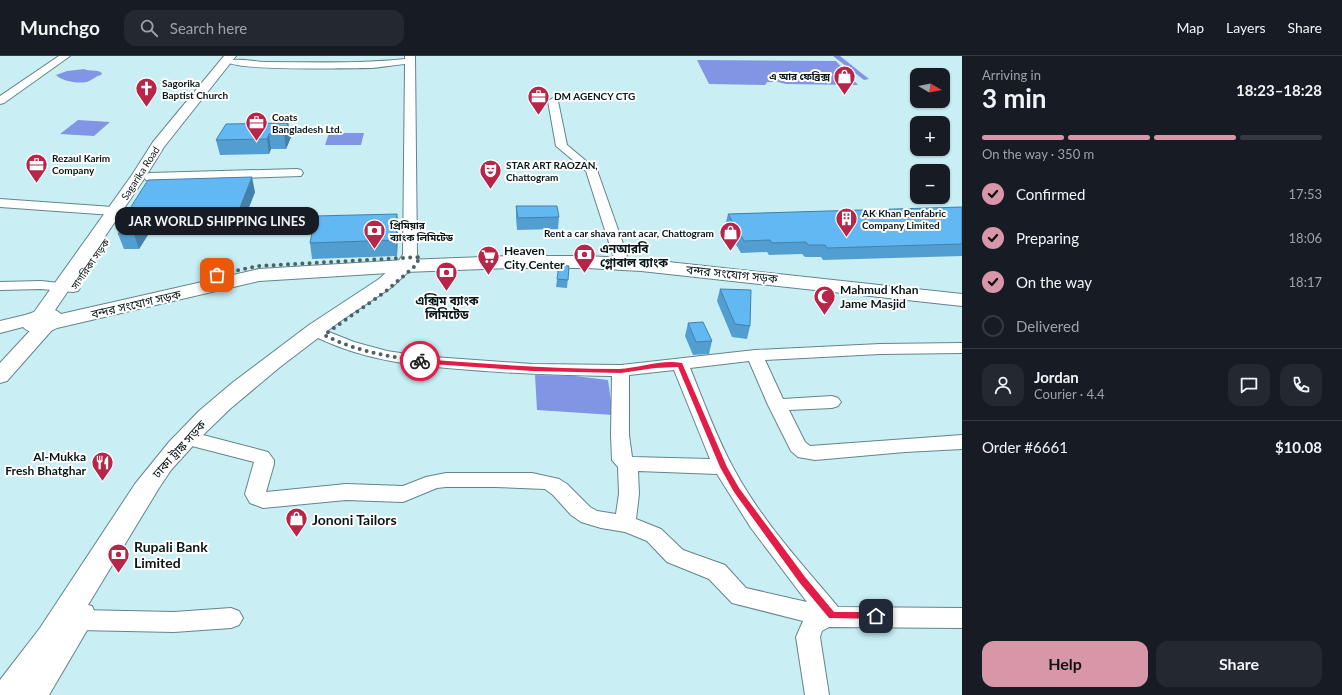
<!DOCTYPE html>
<meta charset="utf-8">
<style>
body{margin:0;font-family:Lato,"Noto Sans Bengali",sans-serif;background:#242831;color:#f1f3f6;height:100vh;display:flex;flex-direction:column;font-size:15px;white-space:nowrap}
*{box-sizing:border-box;margin:0}
p{font-size:13px;color:#9ea1a6}
.icon{flex:none;width:22px;height:22px;fill:none;stroke:currentColor;stroke-width:2;stroke-linecap:round;stroke-linejoin:round}
.map{position:relative;flex:1;overflow:hidden}
.drawer{display:flex;flex-direction:column;background:#171b24;width:380px}
.drawer>*{flex:none}
.needle{width:26px;rotate:99deg}
.fabs{position:absolute;left:910px;top:12px;display:grid;gap:8px}
.fabs a{display:grid;place-items:center;width:40px;height:40px;border-radius:8px;background:#171b24;box-shadow:0 1px 3px #0004;font-size:20px}
.pin{position:absolute;display:grid;place-items:center;width:34px;height:34px;color:#fff;margin:-17px;border-radius:8px;box-shadow:0 2px 6px #0006}
.courier{position:absolute;display:grid;place-items:center;width:40px;height:40px;margin:-20px;border:3px solid #e11d48;border-radius:50%;background:#fff;color:#222;box-shadow:0 1px 5px #0007}
.bubble{position:absolute;height:28px;border-radius:12px;background:#171b24;box-shadow:0 1px 3px #0004;font-size:13px;font-weight:700;line-height:28px;text-align:center}
.summary em{font-style:normal;font-weight:700}
.summary div{display:flex;flex-direction:column-reverse}
.summary{display:flex;align-items:center;justify-content:space-between;height:68px;padding:0 20px}
h1{font-size:26px;font-weight:700;line-height:30px}
.bar{display:grid;grid-template-columns:repeat(4,1fr);gap:6px 4px;align-content:center;height:48px;padding:0 20px}
.bar i{height:5px;border-radius:3px;background:#363941}
.bar .on{background:#d797a8}
.bar p{grid-column:span 4}
.line{display:flex;align-items:center;gap:10px;padding:0 20px;border-top:1px solid #363941}
.line div{flex:1}
.round{display:grid;place-items:center;flex:none;width:42px;height:42px;border-radius:12px;background:#242831}
ol{padding:0 20px;list-style:none}
li{display:flex;align-items:center;gap:12px;height:44px}
li p{margin-inline-start:auto}
li .icon{padding:4px;border-radius:50%;background:#d797a8;color:#111;stroke-width:4}
li:last-child{color:#9ea1a6}
li i{width:22px;height:22px;border:2px solid #363941;border-radius:50%}
.action{display:flex;gap:8px;margin-top:auto;padding:8px 20px}
.action a{flex:1;height:46px;border-radius:12px;background:#d797a8;color:#111;font-size:16px;font-weight:700;line-height:46px;text-align:center}
.action a+a{background:#242831;color:#f1f3f6}
header{display:flex;align-items:center;gap:24px;box-sizing:border-box;height:56px;padding:0 20px;background:#171b24;border-bottom:1px solid #363941}
header strong{font-size:19px}
nav{display:flex;gap:22px;margin-inline-start:auto;font-size:14px}
.search{width:280px;height:36px;background:#242831;display:flex;align-items:center;gap:10px;box-sizing:border-box;padding:0 14px;border-radius:12px;color:#9ea1a6;font-size:15px}
main{display:flex;flex:1;min-height:0}
.map>svg:first-child{display:block}
</style>
<header>
<strong>Munchgo</strong>
<div class="search"><svg class="icon" aria-label="search" viewBox="0 0 24 24"><circle cx="10" cy="10" r="6"/><path d="M15 15l6 6"/></svg>Search here</div>
<nav><a>Map</a><a>Layers</a><a>Share</a></nav>
</header>
<main>
<div class="map">
<svg width="962" height="639" viewBox="0 0 962 639">
<rect width="100%" height="100%" fill="#c9eff5"/>
<g fill="#8294e4">
<polygon points="697,4 836,5 858,29 786,28 778,26 767,26 765,29 709,28"/>
<path d="M85 13 86 14 98 15 102 17 101 19C96 20 94 23 89 25 81 29 61 25 56 19L67 15Z"/>
<polygon points="78,64 110,66 94,80 60,78"/>
<polygon points="329,77 364,77 361,89 325,89"/>
<polygon points="535,319 575,320 608,324 613,359 537,354"/>
</g>
<g fill="none" stroke-linecap="round" stroke-linejoin="round">
<polygon fill="#8294e4" fill-rule="evenodd" points="833,0 840,0 869,23 864,24"/>
<defs>
<g id="minor">
<polygon points="59,0 70,0 4,47 0,48 0,40"/>
<path d="M405 0H415L417 201 415 204 410 205 405 204 403 201 405 8C394 9 383 11 372 12 352 12 237 15 228 6 234 1 256 6 264 6 311 6 358 8 405 3Z"/>
<polygon points="553,42 558,45 567,89 597,114 627,199 625,202 620,203 615,202 613,199 586,115 556,90 548,45"/>
<polygon points="297,113 301,114 303,117 301,120 150,125 146,124 144,121 146,118 150,117"/>
<polygon points="0,143 127,152 132,153 133,156 132,159 127,160 0,151"/>
<polygon points="41,225 78,229 80,232 78,235 73,236 41,233 0,234 0,226"/>
<path d="M324 274 354 286 387 295 420 300 532 308 621 309 755 294 880 288 962 287V297L880 298 765 304 783 343 832 340 838 342 841 346 838 350 832 352 789 354 805 386 810 390 962 379V393L905 396 815 404 798 401 791 395 768 349 749 305 690 312C704 346 717 383 735 415 762 465 802 508 838 551L962 552V572L829 571 822 575 820 581 829 639H805L796 581 803 565 732 547 709 523 667 506 647 485 625 476 601 472 581 466 571 459 553 439 545 433 496 431H446L437 432 403 446 346 444 263 452 250 447 245 438 254 406 192 390 190 385 192 380 199 378 268 396 274 404V408L266 436 346 428 403 430 426 421 446 417H532L559 423 567 428 590 451 597 455 616 458 619 438 618 411 612 404 611 379 612 320C566 319 519 318 472 314 417 310 369 306 318 282L316 279 318 276ZM674 314 710 403 632 401 629 379V319ZM638 415 717 418 751 472 807 546 746 532 725 509 683 494 661 473 636 463 639 438Z"/>
<polygon points="231,552 239,555 243,562 239,569 231,572 174,576 78,574 70,571 66,564 70,557 78,554 174,556"/>
</g>
<g id="major">
<polygon points="224,0 236,0 164,91 146,120 49,263 42,265 35,263 32,259 132,119 153,86"/>
<polygon points="410,196 416,197 419,201 410,214 392,231 339,266 280,311 231,352 200,382 171,414 159,432 88,549 92,550 96,559 49,639 0,639 0,624 40,572 135,428 169,386 199,355 232,327 309,269 379,223 398,206 404,197"/>
<polygon points="45,264 52,266 55,270 52,274 7,325 0,327 0,307 38,266"/>
</g>
<path id="highway" d="M512 200H587L641 203 962 238V250L641 215 587 212H512L405 216 259 225 57 272C48 277 32 280 23 271L0 277V265C8 263 17 261 25 259 39 255 50 248 61 258L259 213 405 204Z"/>
</defs>
<use href="#minor" stroke="#62858a" stroke-width="2"/>
<use href="#major" stroke="#62858a" stroke-width="2"/>
<use href="#highway" stroke="#62858a" stroke-width="2"/>
<use href="#minor" fill="#fff" fill-rule="evenodd"/>
<use href="#major" fill="#fff" fill-rule="evenodd"/>
<use href="#highway" fill="#fff" fill-rule="evenodd"/>
</g>
<g fill="#539ed1">
<polygon points="288,67 291,81 286,93 271,93 269,98 220,99 216,84"/>
<polygon points="255,136 242,169 153,171 139,193 124,193 118,178 129,163 127,157"/>
<polygon points="516,150 559,161 558,173 517,174 516,162"/>
<polygon points="962,151 962,200 823,204 821,201 805,201 802,198 769,199 767,196 741,197 725,170 728,158"/>
<polygon points="397,158 398,174 397,200 312,203 310,187"/>
<polygon points="569,210 567,232 556,231 557,223"/>
<polygon points="720,233 750,270 747,283 732,281 717,245"/>
<polygon points="688,267 712,285 709,298 693,299 685,280"/>
</g>
<g fill="#4481aa">
<polygon points="288,67 291,81 286,93 284,78"/>
<polygon points="269,78 271,93 269,98 267,83"/>
<polygon points="252,121 255,136 242,169 239,154"/>
<polygon points="148,156 153,171 139,193 134,178"/>
<polygon points="397,158 398,174 397,200 396,184"/>
</g>
<g fill="#61b8f3" stroke="#4481aa">
<polygon points="288,67 284,78 269,78 267,83 216,84 226,68"/>
<polygon points="252,121 239,154 148,156 134,178 118,178 133,157 127,157 148,124"/>
<polygon points="516,150 557,150 559,161 518,162"/>
<polygon points="962,151 962,188 827,192 825,189 808,189 806,186 772,187 770,184 744,185 728,158"/>
<polygon points="397,158 396,184 310,187 315,160"/>
<polygon points="559,209 569,210 568,224 557,223"/>
<polygon points="720,233 751,234 750,270 735,268"/>
<polygon points="703,266 712,285 696,286 688,267"/>
</g>
<path fill="#e11d48" d="M420 303C486 308 552 313 619 313 639 312 662 303 682 307L727 411 739 432 805 521 834 556H876L879 558 880 560 879 563 829 562 799 526 734 436 720 411 678 311 655 312 621 317 532 315 418 307V304Z"/>
<g fill="none" stroke-linecap="round" stroke-linejoin="round">
<path stroke="#4c6366" stroke-width="4" stroke-dasharray="0 7.2" d="M217 219 258 210 420 201 415 210 385 236 324 279C356 295 385 300 420 305"/>
</g>
<defs>
<symbol id="shop-pin" viewBox="-11 -11 22 30"><path d="M0 17L-7.5 6A9.5 9.5 0 1 1 7.5 6Z" fill="#b72649" stroke="#fff"/><path d="M-5-2.5h2.3a2.7 3.5 0 0 1 5.4 0H5L5.5 6h-11ZM-1.5-2.5h3a1.5 2.3 0 0 0-3 0Z" fill="#fff"/></symbol>
<symbol id="church-pin" viewBox="-11 -11 22 30"><path d="M0 17L-7.5 6A9.5 9.5 0 1 1 7.5 6Z" fill="#b72649" stroke="#fff"/><path d="M-1.2-6h2.4v3.5h3.3v2.4h-3.3V6h-2.4V-.1h-3.3v-2.4h3.3Z" fill="#fff"/></symbol>
<symbol id="office-pin" viewBox="-11 -11 22 30"><path d="M0 17L-7.5 6A9.5 9.5 0 1 1 7.5 6Z" fill="#b72649" stroke="#fff"/><path d="M-6-3h4V-5.5h4V-3h4V5H-6ZM-1-4.5V-3h2v-1.5ZM-6 0V1H6V0Z" fill="#fff"/></symbol>
<symbol id="theatre-pin" viewBox="-11 -11 22 30"><path d="M0 17L-7.5 6A9.5 9.5 0 1 1 7.5 6Z" fill="#b72649" stroke="#fff"/><path d="M-5-5.5Q0-4 5-5.5V0Q5 5 0 6Q-5 5-5 0ZM-3.3-2.5H-1v1.5H-3.3ZM1-2.5H3.3v1.5H1ZM-2.8 1Q0 5.5 2.8 1Z" fill="#fff"/></symbol>
<symbol id="building-pin" viewBox="-11 -11 22 30"><path d="M0 17L-7.5 6A9.5 9.5 0 1 1 7.5 6Z" fill="#b72649" stroke="#fff"/><path d="M-4-6H4V6H1V3H-1V6H-4ZM-2.5-4.3h1.7v1.8h-1.7ZM.8-4.3h1.7v1.8H.8ZM-2.5-1h1.7V.8h-1.7ZM.8-1h1.7V.8H.8Z" fill="#fff"/></symbol>
<symbol id="bank-pin" viewBox="-11 -11 22 30"><path d="M0 17L-7.5 6A9.5 9.5 0 1 1 7.5 6Z" fill="#b72649" stroke="#fff"/><path d="M-6-4H6V4H-6ZM0-2.3a2.3 2.3 0 1 0 0 4.6a2.3 2.3 0 1 0 0-4.6Z" fill="#fff"/></symbol>
<symbol id="supermarket-pin" viewBox="-11 -11 22 30"><path d="M0 17L-7.5 6A9.5 9.5 0 1 1 7.5 6Z" fill="#b72649" stroke="#fff"/><path d="M-6-5.5h2.5l.6 2H6L4.5 2H-2.5L-4.4-4H-6ZM-1.5 3.2a1.3 1.3 0 1 0 .1 0ZM3 3.2a1.3 1.3 0 1 0 .1 0Z" fill="#fff"/></symbol>
<symbol id="mosque-pin" viewBox="-11 -11 22 30"><path d="M0 17L-7.5 6A9.5 9.5 0 1 1 7.5 6Z" fill="#b72649" stroke="#fff"/><path d="M3.5-4.9A6 6 0 1 0 3.5 4.9A5 5 0 1 1 3.5-4.9Z" fill="#fff"/></symbol>
<symbol id="restaurant-pin" viewBox="-11 -11 22 30"><path d="M0 17L-7.5 6A9.5 9.5 0 1 1 7.5 6Z" fill="#b72649" stroke="#fff"/><path d="M-5-6h1v4h1v-4h1v4h1v-4h1v5L-1.5 .5V6h-2V.5L-5-1ZM5-6V6H3V1.5H1.5Q1.5-4 5-6Z" fill="#fff"/></symbol>
</defs>
<g fill-rule="evenodd">
<use href="#shop-pin" x="832" y="8" width="25" height="34"/>
<use href="#church-pin" x="134" y="20" width="25" height="34"/>
<use href="#office-pin" x="526" y="28" width="25" height="34"/>
<use href="#office-pin" x="244" y="54" width="25" height="34"/>
<use href="#office-pin" x="24" y="96" width="25" height="34"/>
<use href="#theatre-pin" x="478" y="102" width="25" height="34"/>
<use href="#building-pin" x="834" y="150" width="25" height="34"/>
<use href="#bank-pin" x="362" y="162" width="25" height="34"/>
<use href="#shop-pin" x="718" y="164" width="25" height="34"/>
<use href="#bank-pin" x="572" y="186" width="25" height="34"/>
<use href="#supermarket-pin" x="476" y="188" width="25" height="34"/>
<use href="#bank-pin" x="434" y="204" width="25" height="34"/>
<use href="#mosque-pin" x="812" y="228" width="25" height="34"/>
<use href="#restaurant-pin" x="90" y="394" width="25" height="34"/>
<use href="#shop-pin" x="284" y="450" width="25" height="34"/>
<use href="#bank-pin" x="106" y="486" width="25" height="34"/>
</g>
<g text-anchor="middle" dominant-baseline="central" stroke-width="4" stroke-linejoin="round" paint-order="stroke">
<g font-size="10" font-weight="bold" fill="#081719" stroke="#fff" text-anchor="start">
<text x="830" y="20" text-anchor="end">এ আর ফেব্রিক্স</text>
<text x="162" y="27">Sagorika<tspan x="162" dy="12">Baptist Church</tspan></text>
<text x="554" y="40">DM AGENCY CTG</text>
<text x="272" y="61">Coats<tspan x="272" dy="12">Bangladesh Ltd.</tspan></text>
<text x="52" y="102">Rezaul Karim<tspan x="52" dy="12">Company</tspan></text>
<text x="506" y="109">STAR ART RAOZAN,<tspan x="506" dy="12">Chattogram</tspan></text>
<text x="862" y="157">AK Khan Penfabric<tspan x="862" dy="12">Company Limited</tspan></text>
<text x="390" y="169">প্রিমিয়ার<tspan x="390" dy="12">ব্যাংক লিমিটেড</tspan></text>
<text x="714" y="177" text-anchor="end">Rent a car shava rant acar, Chattogram</text>
</g>
<g font-size="10" fill="#081719" stroke="#fff">
<text transform="translate(140 117) rotate(-57)">Sagarika Road</text>
<text transform="translate(90 208) rotate(-55)">সাগরিকা সড়ক</text>
</g>
<g font-size="12" font-weight="bold" fill="#081719" stroke="#fff" text-anchor="start">
<text x="600" y="192">এনআরবি<tspan x="600" dy="14">গ্লোবাল ব্যাংক</tspan></text>
<text x="504" y="194">Heaven<tspan x="504" dy="14">City Center</tspan></text>
<text x="840" y="233">Mahmud Khan<tspan x="840" dy="14">Jame Masjid</tspan></text>
<text x="447" y="244" text-anchor="middle">এক্সিম ব্যাংক<tspan x="447" dy="14">লিমিটেড</tspan></text>
<text x="86" y="400" text-anchor="end">Al-Mukka<tspan x="86" dy="14">Fresh Bhatghar</tspan></text>
</g>
<g font-size="12" fill="#081719" stroke="#fff">
<text transform="translate(732 218) rotate(6)">বন্দর সংযোগ সড়ক</text>
<text transform="translate(136 248) rotate(-13)">বন্দর সংযোগ সড়ক</text>
<text transform="translate(179 393) rotate(-48)">ঢাকা ট্রাঙ্ক সড়ক</text>
</g>
<g font-size="14" font-weight="bold" fill="#081719" stroke="#fff" text-anchor="start">
<text x="312" y="463">Jononi Tailors</text>
<text x="134" y="490">Rupali Bank<tspan x="134" dy="16">Limited</tspan></text>
</g>
</g>
</svg>
<div class="fabs">
<a><svg class="needle" viewBox="-14 -14 28 28"><path d="M0-13l5 13h-10z" fill="#e53935"/><path d="M0 13l5-13h-10z" fill="#9ea1a6"/></svg></a>
<a>+</a>
<a>−</a>
</div>
<div class="pin" style="left:217px;top:219px;background:#ea580c"><svg class="icon" aria-label="bag" viewBox="0 0 24 24"><path d="M5 8h14l-1 12H6zM9 8a3 3 0 0 1 6 0"/></svg></div>
<div class="pin" style="left:876px;top:560px;background:#1f2937"><svg class="icon" aria-label="home" viewBox="0 0 24 24"><path d="M3 11l9-7 9 7M6 9v11h12V9"/></svg></div>
<div class="courier" style="left:420px;top:305px"><svg class="icon" aria-label="bike" viewBox="0 0 24 24"><circle cx="6" cy="16" r="4"/><circle cx="18" cy="16" r="4"/><path d="M6 16l4-8h5l3 8M10 8l3 8H6M13 5h3"/></svg></div>
<div class="bubble" style="left:115px;top:151px;width:204px">JAR WORLD SHIPPING LINES</div>
</div>
<section class="drawer">
<div class="summary"><div><h1>3 min</h1><p>Arriving in</p></div><em>18:23–18:28</em></div>
<div class="bar"><i class="on"></i><i class="on"></i><i class="on"></i><i></i><p>On the way · 350 m</p></div>
<ol>
<li><svg class="icon" aria-label="check" viewBox="0 0 24 24"><path d="M5 12l5 5 9-10"/></svg>Confirmed<p>17:53</p></li>
<li><svg class="icon" aria-label="check" viewBox="0 0 24 24"><path d="M5 12l5 5 9-10"/></svg>Preparing<p>18:06</p></li>
<li><svg class="icon" aria-label="check" viewBox="0 0 24 24"><path d="M5 12l5 5 9-10"/></svg>On the way<p>18:17</p></li>
<li><i></i>Delivered</li>
</ol>
<div class="line" style="height:72px"><a class="round"><svg class="icon" aria-label="person" viewBox="0 0 24 24"><circle cx="12" cy="8" r="4"/><path d="M4 21q1-7 8-7t8 7"/></svg></a><div><b>Jordan</b><p>Courier · 4.4</p></div><a class="round"><svg class="icon" aria-label="chat" viewBox="0 0 24 24"><path d="M4 5h16v11H9l-5 4z"/></svg></a><a class="round"><svg class="icon" aria-label="phone" viewBox="0 0 24 24"><path d="M5 4h4l2 5-3 2q2 4 5 5l2-3 5 2v4C11 20 4 13 5 4z"/></svg></a></div>
<div class="line" style="height:52px"><div>Order #6661</div><b>$10.08</b></div>
<div class="action"><a>Help</a><a>Share</a></div>
</section>
</main>
